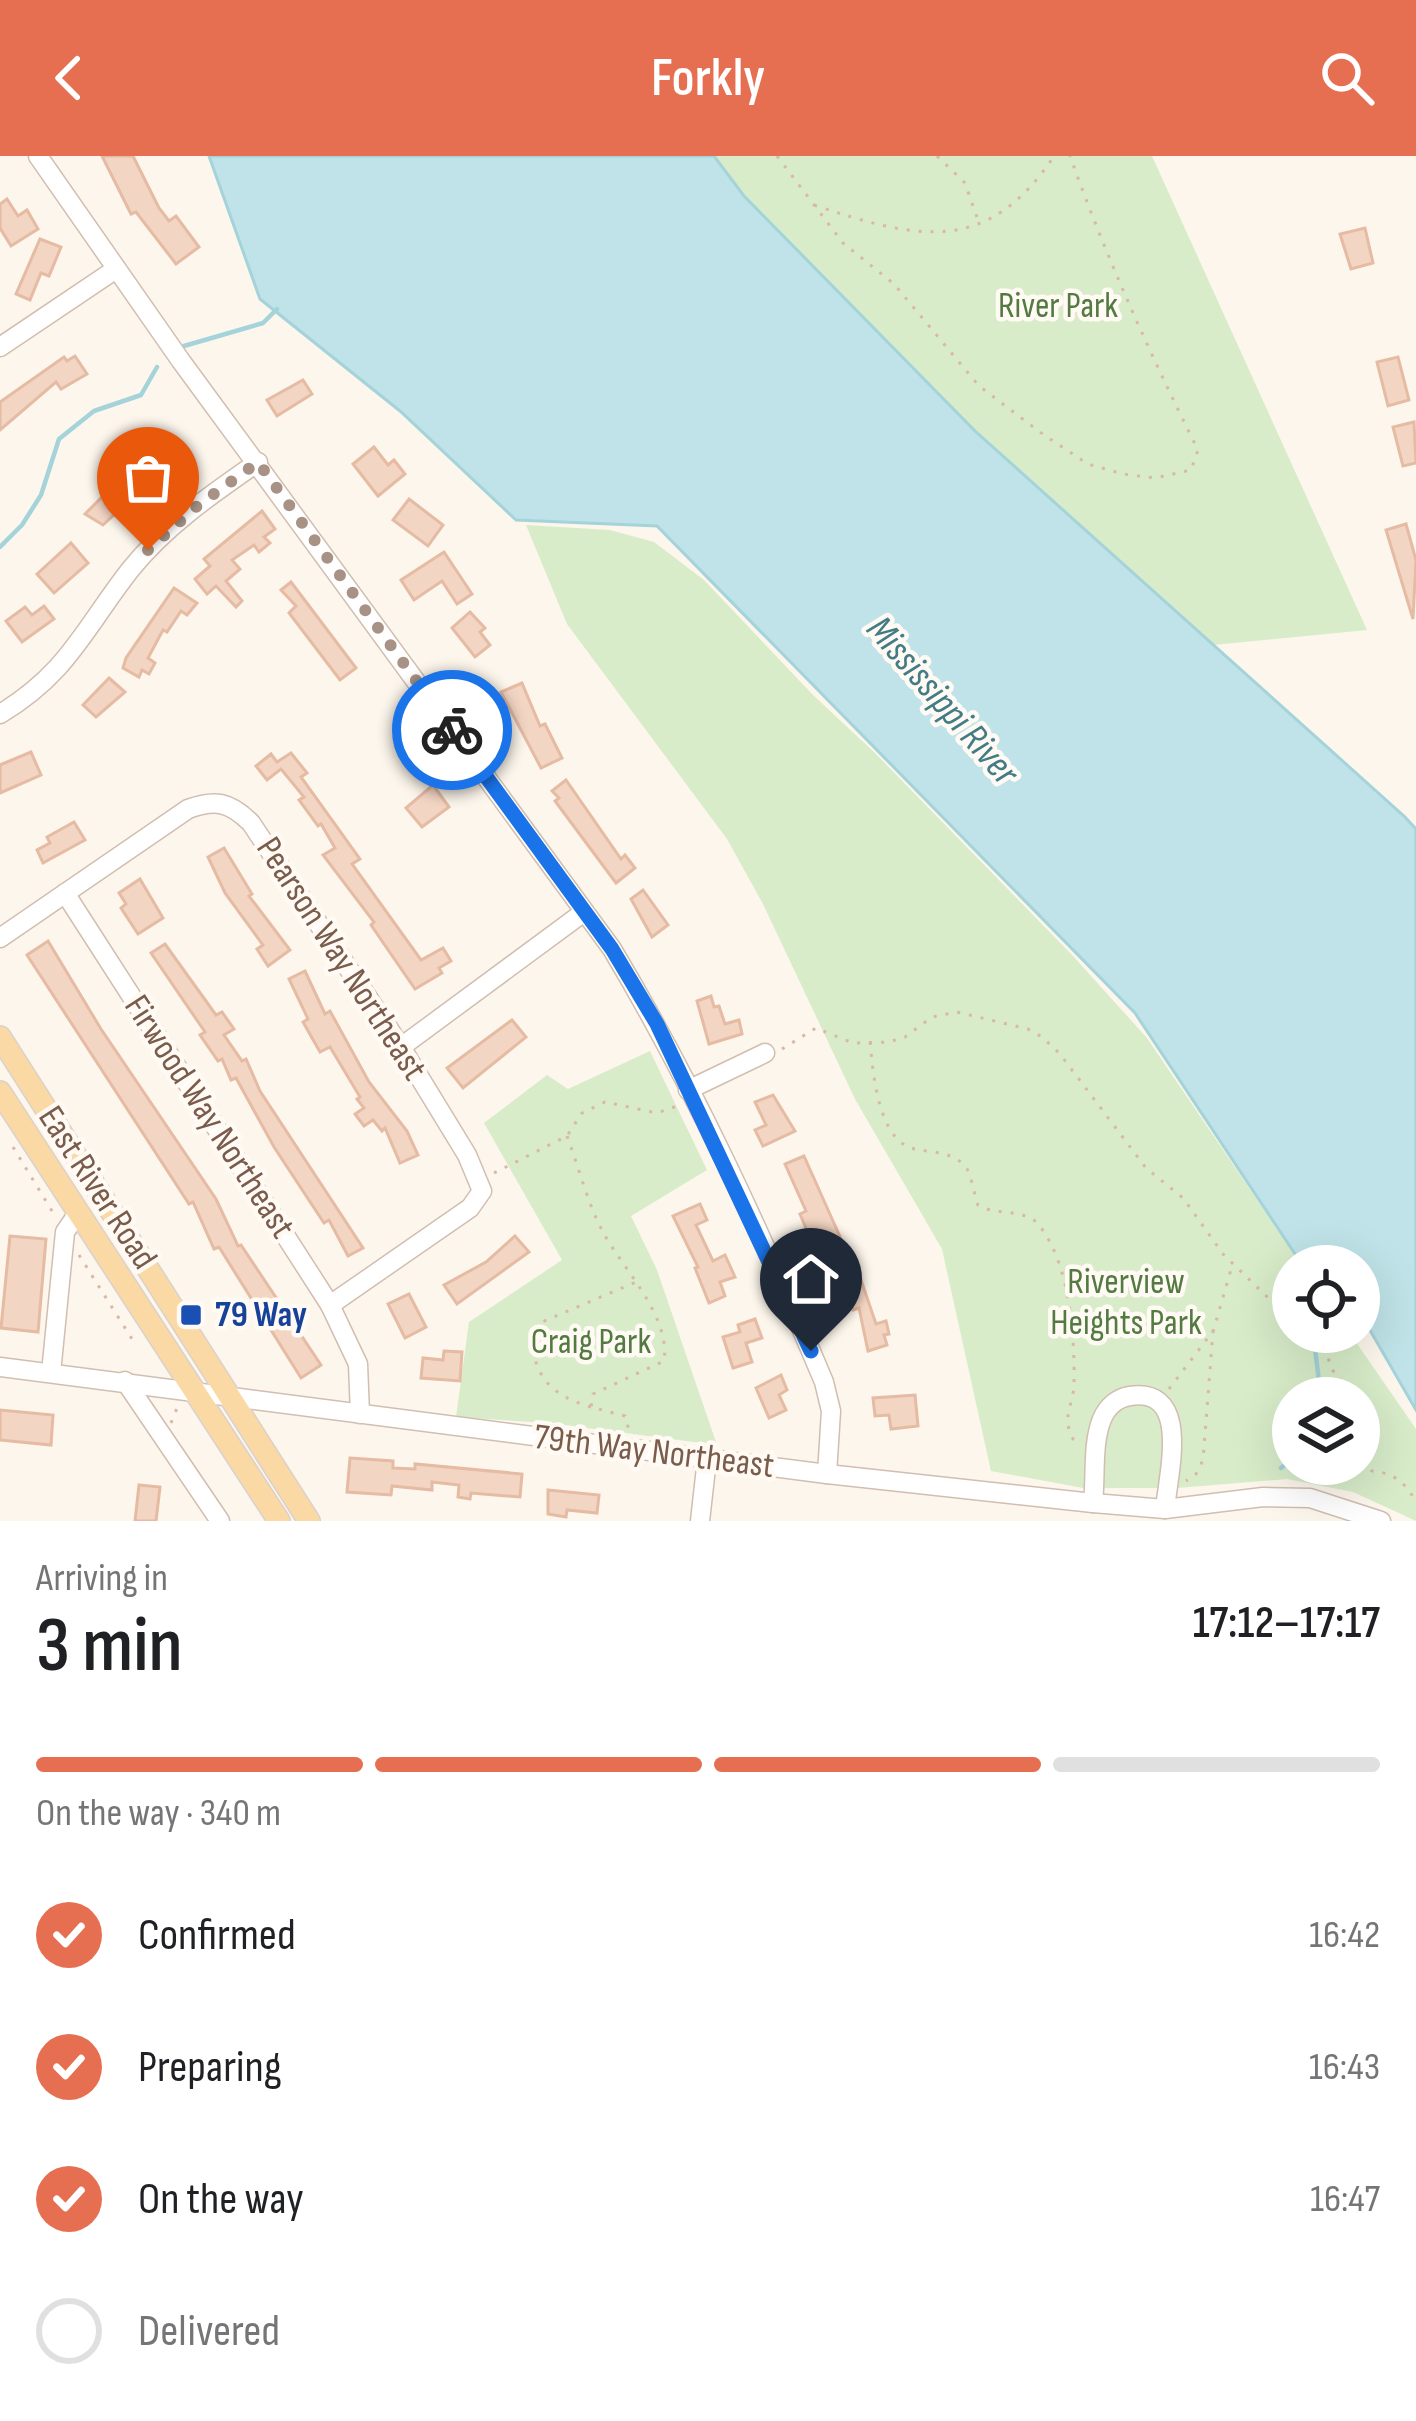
<!DOCTYPE html>
<meta charset="utf-8">
<style>
body{margin:0;font-family:"Sofia Sans Condensed",sans-serif;background:#f6f6f6;color:#202124;height:100vh;display:flex;flex-direction:column;font-size:45px;white-space:nowrap}
*{box-sizing:border-box;margin:0}
p{font-size:39px;color:#757577}
.icon{flex:none;width:66px;height:66px;fill:none;stroke:currentColor;stroke-width:2;stroke-linecap:round;stroke-linejoin:round}
.map{position:relative;height:1365px;overflow:hidden}
.panel{display:flex;flex-direction:column;background:#fff;flex:1}
.panel>*{flex:none}
.tools{position:absolute;left:1272px;top:1089px;display:grid;gap:24px}
.tools a{display:grid;place-items:center;width:108px;height:108px;border-radius:50%;background:#fff;box-shadow:0 12px 48px #0002;font-size:60px}
.pin{position:absolute;display:grid;place-items:center;width:102px;height:102px;color:#fff;margin:-123px -51px;border-radius:50% 50% 50% 0;rotate:-45deg;box-shadow:0 0 12px #0007}
.pin .icon{rotate:45deg}
.courier{position:absolute;display:grid;place-items:center;width:120px;height:120px;margin:-60px;border:9px solid #1a73e8;border-radius:50%;background:#fff;color:#222;box-shadow:0 3px 15px #0007}
.summary em{font-style:normal;font-weight:600}
.summary div{display:flex;flex-direction:column-reverse}
.summary{display:flex;align-items:center;justify-content:space-between;height:204px;padding:0 36px}
h1{font-size:78px;font-weight:600;line-height:90px}
.bar{display:grid;grid-template-columns:repeat(4,1fr);gap:18px 12px;align-content:center;height:144px;padding:0 36px}
.bar i{height:15px;border-radius:9px;background:#e0e0e0}
.bar .selected{background:#e76f51}
.bar p{grid-column:span 4}
ol{padding:0 36px;list-style:none}
li{display:flex;align-items:center;gap:36px;height:132px}
li p{margin-inline-start:auto}
li .icon{padding:12px;border-radius:50%;background:#e76f51;color:#fff;stroke-width:4}
li:last-child{color:#757577}
li i{width:66px;height:66px;border:6px solid #e0e0e0;border-radius:50%}
header{display:flex;justify-content:space-between;align-items:center;height:156px;padding:0 36px;background:#e76f51;color:#fff;font-size:54px;font-weight:600}
.map>svg:first-child{display:block}
</style>
<header><svg class="icon" aria-label="back" viewBox="0 0 24 24"><path d="M15 5l-7 7 7 7"/></svg>Forkly<svg class="icon" aria-label="search" viewBox="0 0 24 24"><circle cx="10" cy="10" r="6"/><path d="M15 15l6 6"/></svg></header>
<div class="map">
<svg width="1416" height="1365" viewBox="0 0 1416 1365">
<rect width="100%" height="100%" fill="#fdf6ec"/>
<g fill="#d8ecc9" fill-rule="evenodd">
<polygon points="714,0 1152,0 1367,474 1213,489 975,275 744,40"/>
<path d="M526 369 610 374 654 386 704 424 813 539 875 597 1073 800 1147 882 1302 1110H1293V1176H1349L1416 1273V1365L1353 1336 1287 1323 1177 1332H1083L991 1315 942 1093 855 943 763 748 727 683 567 468ZM1293 1242H1359V1308H1293Z"/>
<polygon points="650,895 707,1014 631,1060 657,1114 717,1289 548,1267 456,1261 469,1166 562,1104 484,967 547,919 568,933"/>
</g>
<polygon fill="#bfe3e8" stroke="#a5d3da" stroke-width="3" points="209,0 714,0 744,40 975,275 1405,661 1416,673 1416,1254 1367,1169 1359,1164 1359,1110 1303,1110 1135,857 657,370 516,364 400,255 260,143"/>
<g fill="none" stroke-linecap="round" stroke-linejoin="round">
<g stroke="#a5d3da" stroke-width="4.5">
<polyline points="184,190 263,167 277,153"/>
<polyline points="0,391 22,369 41,339 59,283 94,255 141,239 157,211"/>
<polyline points="1313,1176 1321,1242"/>
<polyline points="1281,1312 1293,1302"/>
</g>
</g>
<g fill="#f3d5c3" stroke="#e6bba3" stroke-width="3">
<polygon points="102,0 133,0 159,52 169,65 176,60 199,91 176,108 136,56 131,58"/>
<polygon points="7,43 18,60 27,54 38,73 11,90 0,72 0,48"/>
<polygon points="1365,72 1373,107 1351,113 1340,78"/>
<polygon points="40,83 61,91 49,120 41,117 30,144 16,138"/>
<polygon points="75,200 87,218 61,233 56,226 0,274 0,246 64,201 67,205"/>
<polygon points="1398,201 1409,244 1388,250 1377,206"/>
<polygon points="303,224 312,238 277,260 267,244"/>
<polygon points="1414,266 1416,307 1403,310 1393,271"/>
<polygon points="374,291 388,309 394,304 405,318 378,340 353,308"/>
<polygon points="115,328 129,345 103,369 85,358"/>
<polygon points="409,343 443,369 428,390 393,364"/>
<polygon points="262,355 275,373 264,381 270,387 259,396 254,389 232,404 240,413 226,425 242,445 236,451 216,430 207,438 195,423 210,410 204,403"/>
<polygon points="1406,368 1416,404 1413,463 1386,374"/>
<polygon points="71,387 88,407 54,437 37,418"/>
<polygon points="444,396 472,438 457,448 442,425 414,444 401,424"/>
<polygon points="291,426 356,512 340,524 289,457 296,450 281,434"/>
<polygon points="174,432 197,447 187,459 181,455 167,476 163,474 148,502 155,507 149,518 142,514 139,521 123,512 126,502"/>
<polygon points="44,450 54,463 22,486 6,465 25,451 32,459"/>
<polygon points="470,456 485,472 480,476 490,489 475,501 452,472"/>
<polygon points="109,522 125,536 96,561 83,549"/>
<polygon points="522,527 540,570 545,568 562,602 541,612 501,536"/>
<polygon points="31,596 41,619 0,637 0,609"/>
<polygon points="291,597 307,617 301,621 360,703 352,708 421,804 443,792 451,805 439,812 442,817 415,833 371,769 374,766 323,699 335,692 321,668 318,670 299,644 304,641 281,613 267,624 256,610 271,598 277,606"/>
<polygon points="566,624 621,703 625,699 635,712 616,727 555,645 559,642 552,635"/>
<polygon points="433,629 449,651 422,671 406,652"/>
<polygon points="74,666 85,684 43,707 37,694 50,687 47,681"/>
<polygon points="224,692 252,738 249,740 290,794 268,810 257,793 263,789 225,737 208,701"/>
<polygon points="140,723 163,762 138,778 121,752 126,748 119,737"/>
<polygon points="643,734 668,769 652,781 631,743"/>
<polygon points="48,785 101,873 216,1043 238,1090 241,1089 321,1209 301,1222 219,1091 214,1093 193,1046 189,1048 27,799"/>
<polygon points="165,788 216,859 222,856 234,873 224,879 242,905 246,903 260,935 363,1092 348,1100 329,1064 324,1067 274,991 236,922 231,924 222,903 218,905 200,879 205,876 151,797"/>
<polygon points="305,815 325,858 330,855 369,926 407,975 418,999 400,1007 385,972 382,975 373,964 364,970 355,958 364,952 357,943 360,941 330,891 320,896 303,866 308,863 289,823"/>
<polygon points="711,840 714,851 719,850 725,868 739,864 742,878 709,888 697,845"/>
<polygon points="512,864 526,881 463,932 447,912"/>
<polygon points="773,939 795,975 763,990 755,974 766,969 755,946"/>
<polygon points="804,1000 845,1092 828,1099 818,1078 810,1082 800,1058 806,1055 785,1008"/>
<polygon points="700,1048 707,1064 696,1069 713,1105 725,1099 735,1121 720,1126 725,1140 709,1147 695,1112 698,1111 673,1060"/>
<polygon points="10,1080 46,1083 38,1176 1,1172"/>
<polygon points="515,1080 529,1096 457,1148 444,1129 486,1106"/>
<polygon points="859,1118 876,1168 886,1165 889,1178 884,1179 887,1189 868,1195 859,1152 853,1154 843,1123"/>
<polygon points="409,1138 426,1171 405,1182 388,1148"/>
<polygon points="755,1163 762,1182 746,1187 752,1206 733,1212 723,1181 740,1176 738,1169"/>
<polygon points="444,1195 462,1196 460,1225 421,1222 423,1202 443,1204"/>
<polygon points="781,1219 787,1234 779,1239 786,1254 769,1262 756,1232"/>
<polygon points="915,1239 918,1270 891,1273 889,1259 875,1260 873,1242"/>
<polygon points="0,1254 53,1259 51,1289 0,1284"/>
<polygon points="350,1302 393,1305 393,1312 415,1313 415,1308 522,1318 520,1341 471,1337 470,1343 458,1341 459,1329 432,1326 432,1334 392,1330 391,1339 347,1336"/>
<polygon points="139,1329 160,1331 156,1365 135,1365"/>
<polygon points="548,1334 599,1339 597,1357 567,1354 566,1361 548,1358"/>
</g>
<g fill="none" stroke-linecap="round" stroke-linejoin="round">
<defs>
<g id="minor">
<path d="M38 0 181 205 612 793C694 930 762 1079 824 1226L831 1255 827 1318"/>
<polyline points="0,191 116,113"/>
<path d="M0 558C68 517 84 473 130 414 165 370 212 338 258 306"/>
<polyline points="65,737 330,1149 358,1208 360,1258"/>
<path d="M0 782 188 653C216 643 230 646 251 667L401 891 467 999 482 1035 470 1052 330 1149"/>
<polyline points="401,891 584,756"/>
<polyline points="688,934 765,897"/>
<polyline points="0,1211 827,1318 1093,1347 1165,1353 1263,1341 1310,1342 1381,1365"/>
<polyline points="51,1217 65,1076 78,1057"/>
<polyline points="125,1225 220,1365"/>
<path d="M1093 1347C1096 1320 1092 1287 1102 1263 1107 1251 1117 1242 1130 1240 1192 1231 1168 1318 1165 1353"/>
<polyline points="700,1365 707,1303"/>
</g>
<g id="major">
<polyline points="0,881 309,1365"/>
<polyline points="0,936 279,1365"/>
</g>
</defs>
<use href="#minor" stroke="#d1beb0" stroke-width="21"/>
<use href="#major" stroke="#dad1cd" stroke-width="24"/>
<g stroke="#d9b8a5" stroke-width="3" stroke-dasharray="3 9" stroke-linecap="butt">
<path d="M777 0 843 87 894 128 979 230 1044 279 1088 308 1123 318 1155 322 1191 314 1198 294C1150 198 1106 101 1070 0"/>
<polyline points="937,0 965,27 979,67"/>
<path d="M814 49C916 83 987 101 1054 0"/>
<path d="M870 886C873 916 878 986 915 993 932 997 955 995 967 1013 972 1022 974 1038 978 1049 995 1060 1024 1052 1038 1068 1070 1106 1075 1181 1074 1229 1073 1250 1061 1261 1073 1283L1080 1287"/>
<polyline points="782,893 816,872 853,887 889,886 905,881 932,861 957,856 1028,873 1042,881 1060,898 1146,1012 1183,1042 1223,1098 1293,1166"/>
<path d="M567 980C579 1012 588 1049 604 1078 624 1114 671 1161 664 1205L593 1238 591 1251 625 1260 630 1278"/>
<polyline points="13,991 55,1060"/>
<polyline points="494,1017 567,980 582,957 605,946 657,957 680,949"/>
<polyline points="79,1099 132,1183"/>
<polyline points="1213,1176 1232,1110"/>
<polyline points="1304,1176 1328,1202 1344,1242"/>
<polyline points="1169,1233 1213,1175 1203,1304 1196,1318 1186,1325"/>
<path d="M591 1251C552 1240 532 1220 532 1178L542 1166 636 1126"/>
<polyline points="171,1267 177,1252"/>
<path d="M1359 1293 1372 1315C1394 1317 1405 1326 1416 1346"/>
</g>
<use href="#minor" stroke="#fff" stroke-width="18"/>
<use href="#major" stroke="#fbd9a5" stroke-width="21"/>
</g>
<g fill="none" stroke-linecap="round" stroke-linejoin="round">
<polyline stroke="#a89285" stroke-width="12" stroke-dasharray="0 21.6" points="148,394 196,351 258,306 452,574"/>
<polyline stroke="#1a73e8" stroke-width="15" points="452,574 612,793 657,868 811,1195"/>
</g>
<rect fill="#1a4fb4" stroke="#fffaf3" stroke-width="4.5" x="179" y="1147" width="24" height="24" rx="6"/>
<g text-anchor="middle" dominant-baseline="central" stroke-width="9" stroke-linejoin="round" paint-order="stroke">
<g font-size="36" fill="#537a41" stroke="#fffaf3">
<text x="1058" y="150">River Park</text>
<text x="1126" y="1126">Riverview<tspan x="1126" dy="41">Heights Park</tspan></text>
<text x="591" y="1186">Craig Park</text>
</g>
<g font-size="36" fill="#7a5c4d" stroke="#fffaf3">
<text transform="translate(341 803) rotate(57)">Pearson Way Northeast</text>
<text transform="translate(209 961) rotate(57)">Firwood Way Northeast</text>
<text transform="translate(97 1032) rotate(57)">East River Road</text>
<text transform="translate(654 1296) rotate(7)">79th Way Northeast</text>
</g>
<g font-size="36" font-weight="bold" fill="#164399" stroke="#fffaf3" text-anchor="start">
<text x="215" y="1159">79 Way</text>
</g>
<g font-size="39" font-style="italic" fill="#437c86" stroke="#fffaf3">
<text transform="translate(942 545) rotate(49)">Mississippi River</text>
</g>
</g>
</svg>
<div class="tools">
<a><svg class="icon" aria-label="locate" viewBox="0 0 24 24"><circle cx="12" cy="12" r="6"/><path d="M12 2v4M12 18v4M2 12h4M18 12h4"/></svg></a>
<a><svg class="icon" aria-label="layers" viewBox="0 0 24 24"><path d="M12 4l9 5-9 5-9-5zM3 14l9 5 9-5"/></svg></a>
</div>
<div class="pin" style="left:148px;top:394px;background:#ea580c"><svg class="icon" aria-label="bag" viewBox="0 0 24 24"><path d="M5 8h14l-1 12H6zM9 8a3 3 0 0 1 6 0"/></svg></div>
<div class="pin" style="left:811px;top:1195px;background:#1f2937"><svg class="icon" aria-label="home" viewBox="0 0 24 24"><path d="M3 11l9-7 9 7M6 9v11h12V9"/></svg></div>
<div class="courier" style="left:452px;top:574px"><svg class="icon" aria-label="bike" viewBox="0 0 24 24"><circle cx="6" cy="16" r="4"/><circle cx="18" cy="16" r="4"/><path d="M6 16l4-8h5l3 8M10 8l3 8H6M13 5h3"/></svg></div>
</div>
<section class="panel">
<div class="summary"><div><h1>3 min</h1><p>Arriving in</p></div><em>17:12–17:17</em></div>
<div class="bar"><i class="selected"></i><i class="selected"></i><i class="selected"></i><i></i><p>On the way · 340 m</p></div>
<ol>
<li><svg class="icon" aria-label="check" viewBox="0 0 24 24"><path d="M5 12l5 5 9-10"/></svg>Confirmed<p>16:42</p></li>
<li><svg class="icon" aria-label="check" viewBox="0 0 24 24"><path d="M5 12l5 5 9-10"/></svg>Preparing<p>16:43</p></li>
<li><svg class="icon" aria-label="check" viewBox="0 0 24 24"><path d="M5 12l5 5 9-10"/></svg>On the way<p>16:47</p></li>
<li><i></i>Delivered</li>
</ol>
</section>
